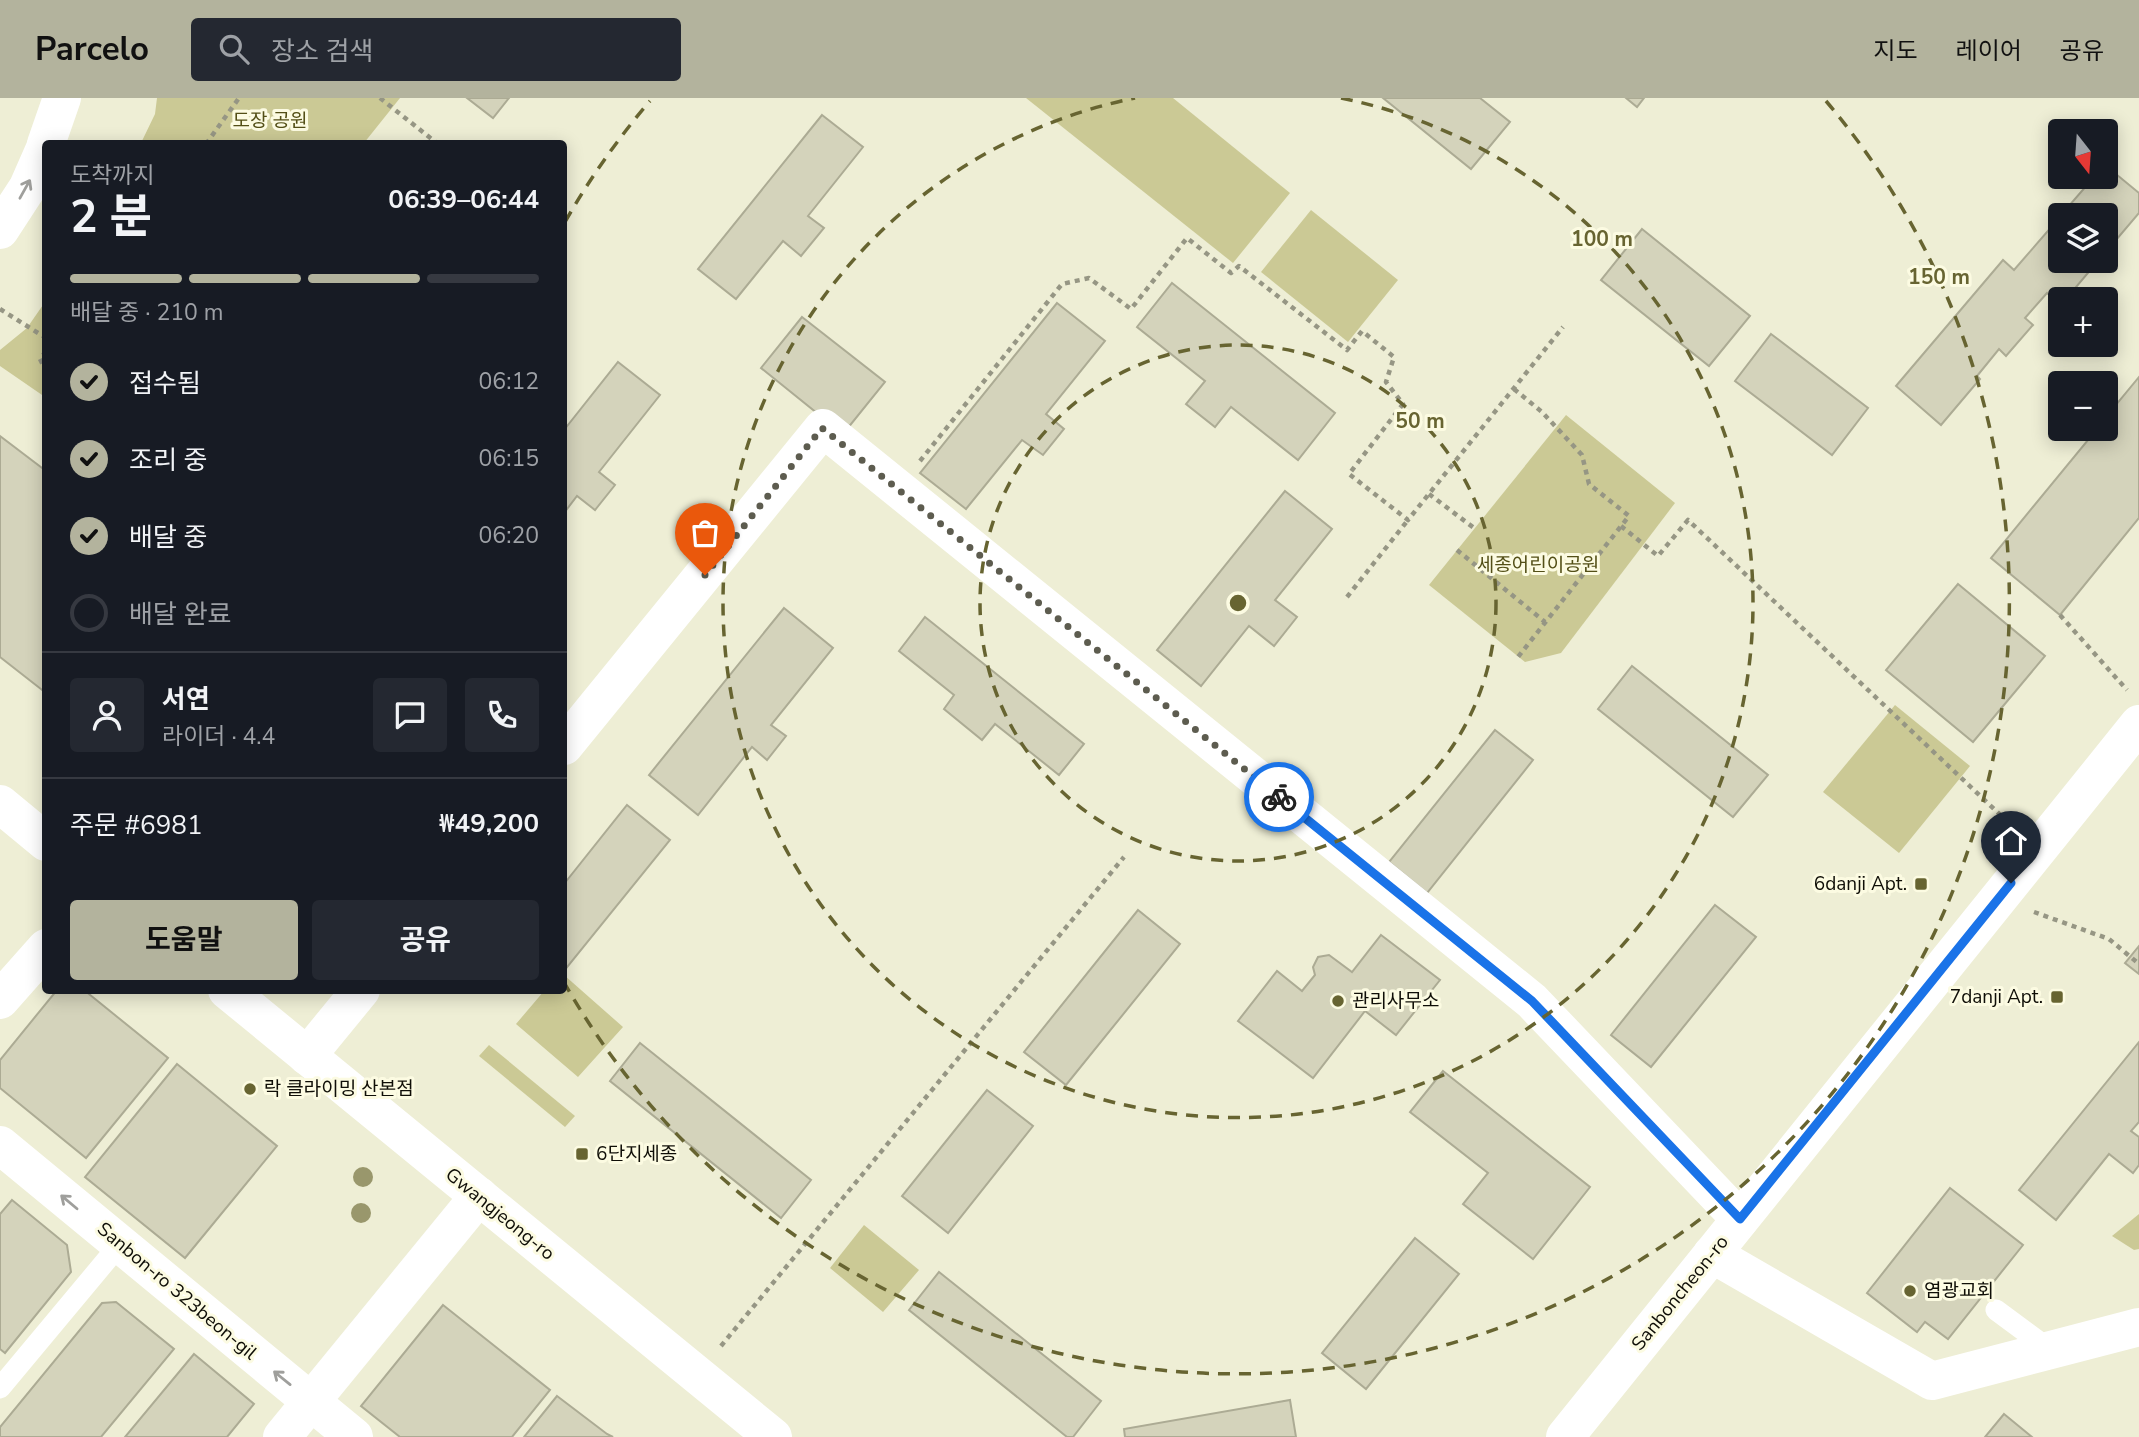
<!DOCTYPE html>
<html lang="ko">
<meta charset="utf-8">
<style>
body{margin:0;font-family:"Nunito Sans","Noto Sans KR",sans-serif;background:#242831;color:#f1f3f6;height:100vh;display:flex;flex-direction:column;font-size:26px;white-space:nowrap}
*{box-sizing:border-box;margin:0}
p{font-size:23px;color:#9ea1a6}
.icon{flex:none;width:38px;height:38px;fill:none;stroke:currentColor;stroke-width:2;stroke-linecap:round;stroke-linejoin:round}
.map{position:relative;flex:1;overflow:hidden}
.side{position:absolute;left:42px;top:42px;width:525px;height:854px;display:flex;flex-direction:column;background:#171b24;border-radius:7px;box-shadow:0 4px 18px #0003}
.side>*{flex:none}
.needle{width:46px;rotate:163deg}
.tools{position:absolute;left:2048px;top:21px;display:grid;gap:14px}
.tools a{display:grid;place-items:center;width:70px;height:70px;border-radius:7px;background:#171b24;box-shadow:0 4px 18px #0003;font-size:35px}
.pin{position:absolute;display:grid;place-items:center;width:60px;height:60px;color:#fff;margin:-72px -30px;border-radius:50% 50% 50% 0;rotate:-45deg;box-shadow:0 0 7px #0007}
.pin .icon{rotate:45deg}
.courier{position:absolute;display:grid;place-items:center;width:70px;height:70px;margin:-35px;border:5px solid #1a73e8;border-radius:50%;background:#fff;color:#222;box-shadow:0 2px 9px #0007}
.overview em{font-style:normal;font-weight:700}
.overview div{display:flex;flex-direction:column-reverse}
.overview{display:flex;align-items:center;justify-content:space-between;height:119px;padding:0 28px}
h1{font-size:46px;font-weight:700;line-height:52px}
.bar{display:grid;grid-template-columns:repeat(4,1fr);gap:10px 7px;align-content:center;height:84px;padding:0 28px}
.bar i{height:9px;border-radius:5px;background:#363941}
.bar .on{background:#b3b39d}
.bar p{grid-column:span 4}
.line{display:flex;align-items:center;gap:18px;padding:0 28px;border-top:2px solid #363941}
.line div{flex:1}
.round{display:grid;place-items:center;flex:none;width:74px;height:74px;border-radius:7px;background:#242831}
ol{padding:0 28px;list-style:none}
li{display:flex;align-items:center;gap:21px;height:77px}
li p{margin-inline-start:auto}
li .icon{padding:7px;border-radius:50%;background:#b3b39d;color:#111;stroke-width:4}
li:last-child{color:#9ea1a6}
li i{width:38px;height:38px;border:4px solid #363941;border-radius:50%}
.action{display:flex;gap:14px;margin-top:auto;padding:14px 28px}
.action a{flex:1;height:80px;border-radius:7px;background:#b3b39d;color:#111;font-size:28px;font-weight:700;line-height:80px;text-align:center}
.action a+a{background:#242831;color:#f1f3f6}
header{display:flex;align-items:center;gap:42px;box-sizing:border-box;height:98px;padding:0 35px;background:#b3b39d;color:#111}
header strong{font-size:33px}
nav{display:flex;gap:38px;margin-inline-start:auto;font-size:24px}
.search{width:490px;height:63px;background:#242831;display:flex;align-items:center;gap:18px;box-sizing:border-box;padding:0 24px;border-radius:7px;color:#9ea1a6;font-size:26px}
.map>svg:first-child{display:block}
</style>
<header>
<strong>Parcelo</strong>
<div class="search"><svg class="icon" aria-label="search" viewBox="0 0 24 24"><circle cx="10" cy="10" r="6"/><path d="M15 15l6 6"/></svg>장소 검색</div>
<nav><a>지도</a><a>레이어</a><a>공유</a></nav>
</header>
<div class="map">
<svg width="2139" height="1339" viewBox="0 0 2139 1339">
<rect width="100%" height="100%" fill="#eeeed5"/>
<g fill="#cbc995">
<polygon points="157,0 400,0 364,45 141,45 155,16"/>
<polygon points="1026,0 1173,0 1290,95 1233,165"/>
<polygon points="1311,112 1398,182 1348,244 1261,174"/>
<polygon points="45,204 45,299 0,268 0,252 27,230"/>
<polygon points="1566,317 1675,405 1561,555 1525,564 1429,487"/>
<polygon points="1895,607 1970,668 1899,755 1823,694"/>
<polygon points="564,877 623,929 578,979 516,926 544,893 564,892"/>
<polygon points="489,947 575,1018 565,1029 479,958"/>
<polygon points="2139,1116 2139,1151 2134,1152 2112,1138"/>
<polygon points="864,1127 919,1172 883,1214 830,1170"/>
</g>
<g fill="#d4d3bb" stroke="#acab94" stroke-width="2">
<polygon points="467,0 509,0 493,20"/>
<polygon points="1383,0 1480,0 1510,24 1471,71"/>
<polygon points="1626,0 1644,0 1637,9"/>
<polygon points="822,17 863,49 808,118 824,130 801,158 783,143 736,201 698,171"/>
<polygon points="2105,67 2139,95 2139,115 2105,155 2105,117 2061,117 2094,79 2105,79"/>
<polygon points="2060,119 2060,163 2098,163 2066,201 2060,201 2060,206 2047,195 2025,220 2033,227 2006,258 1999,251 1977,278 1980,281 1941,327 1896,288 2003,162 2014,172"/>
<polygon points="1642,131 1750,218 1709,268 1601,182"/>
<polygon points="1172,185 1335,315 1298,362 1231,309 1215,329 1186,306 1205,283 1137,229"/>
<polygon points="1057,205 1105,243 1046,316 1064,331 1043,357 1022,342 966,411 920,375"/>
<polygon points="802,219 885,284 843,336 761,270"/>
<polygon points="1771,236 1868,310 1832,357 1735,283"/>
<polygon points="618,264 660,297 599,374 615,387 595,412 577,398 564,415 564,332"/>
<polygon points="2139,279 2139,420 2060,517 1991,460 2097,331 2105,331 2105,320"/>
<polygon points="0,338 46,373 46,595 0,559"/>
<polygon points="1285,393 1332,431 1275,502 1297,519 1274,548 1249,528 1201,588 1157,552"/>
<polygon points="1958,486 2045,558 1973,644 1886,572"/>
<polygon points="784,510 833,550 771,627 786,638 767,662 752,649 698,717 649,677"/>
<polygon points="925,519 1084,646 1059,677 995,626 982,642 944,611 954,597 899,553"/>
<polygon points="1632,568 1768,677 1733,719 1598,611"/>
<polygon points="1495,632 1533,662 1427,795 1389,764"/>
<polygon points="627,707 670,742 564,873 564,786"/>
<polygon points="1715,807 1756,839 1651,969 1611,937"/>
<polygon points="1138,812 1180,846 1066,987 1024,954"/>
<polygon points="1381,837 1440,882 1396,937 1365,913 1313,980 1238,923 1277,873 1302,893 1315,877 1313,869 1318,859 1329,857 1352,874"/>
<polygon points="2139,848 2139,876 2125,865"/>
<polygon points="57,892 84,892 168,960 86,1060 0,990 0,962"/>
<polygon points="2139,944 2139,1024 2131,1033 2139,1039 2139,1067 2133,1075 2109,1056 2056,1122 2019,1092"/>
<polygon points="640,945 811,1082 781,1120 610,983"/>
<polygon points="177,966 277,1048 185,1160 85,1079"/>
<polygon points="1443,973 1590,1089 1533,1161 1463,1106 1488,1075 1410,1014"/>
<polygon points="987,992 1033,1028 948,1135 902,1098"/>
<polygon points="1950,1090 2023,1147 1948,1241 1925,1224 1917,1234 1867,1195"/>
<polygon points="12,1102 67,1147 71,1174 5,1255 0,1251 0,1116"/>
<polygon points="1415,1140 1459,1176 1366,1291 1322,1255"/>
<polygon points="939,1174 1101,1303 1073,1339 1067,1339 909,1212"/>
<polygon points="116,1204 174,1251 101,1339 0,1339 0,1329 102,1205"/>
<polygon points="443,1207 550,1292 512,1339 400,1339 361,1308"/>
<polygon points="194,1256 254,1306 227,1339 125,1339"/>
<polygon points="557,1298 607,1336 613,1339 524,1339"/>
<polygon points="1290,1302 1296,1339 1125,1339 1124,1331"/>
<polygon points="2004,1316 2032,1339 1985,1339"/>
</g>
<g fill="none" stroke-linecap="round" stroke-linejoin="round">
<g stroke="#969684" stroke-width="4.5" stroke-dasharray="5 5" stroke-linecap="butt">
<polyline points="380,0 438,46"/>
<polyline points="206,46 239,0"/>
<polyline points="0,211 46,240"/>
<polyline points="46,253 40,261 46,273"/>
<polyline points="1514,291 1542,314 1582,357 1589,386 1629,418 1518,559"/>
<polyline points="920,363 1062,186 1089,180 1131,211 1187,140 1231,175 1239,168 1347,252 1362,233 1394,259 1386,284 1403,306 1349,376 1408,422 1563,229"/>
<polyline points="1429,396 1474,430"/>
<polyline points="1621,428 1658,458 1688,422 2011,727"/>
<polyline points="1457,452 1545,524"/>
<polyline points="1347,499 1408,422"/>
<polyline points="2060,517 2127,592"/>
<polyline points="2034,814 2109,841 2139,866"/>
<polyline points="721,1248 1124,759"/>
</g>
<g stroke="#fff" stroke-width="21">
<polyline points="1996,1212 2050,1252"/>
<polyline points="0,1290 120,1146"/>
</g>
<g stroke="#fff" stroke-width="38">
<polyline points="564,648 823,330 1532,903 1740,1121"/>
<polyline points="0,902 46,850"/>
<polyline points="307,958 361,892"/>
<polyline points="0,1047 354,1339"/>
<polyline points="1712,1156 1932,1283 2139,1229"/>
<polyline points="282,1339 479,1098"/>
</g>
<g stroke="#fff" stroke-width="38">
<polyline points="46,46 62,0"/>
<polyline points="0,132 28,89 46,48"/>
<polyline points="0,706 46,744"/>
<polyline points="227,892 773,1339"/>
<polyline points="1565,1339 2139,626"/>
</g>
</g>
<g fill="#99976c">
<circle cx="363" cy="1079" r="10"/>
<circle cx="361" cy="1115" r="10"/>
</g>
<defs><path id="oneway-shaft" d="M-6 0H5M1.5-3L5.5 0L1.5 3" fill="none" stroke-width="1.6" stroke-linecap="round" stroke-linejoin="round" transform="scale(1.75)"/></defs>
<g stroke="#9f9f9c">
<use href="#oneway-shaft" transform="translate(25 91) rotate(-61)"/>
<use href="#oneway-shaft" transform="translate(69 1104) rotate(-140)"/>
<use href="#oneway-shaft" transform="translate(282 1280) rotate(-141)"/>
</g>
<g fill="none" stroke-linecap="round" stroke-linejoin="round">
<polyline stroke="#5d5c4f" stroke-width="7" stroke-dasharray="0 12.6" points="705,477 822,330 1279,699"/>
<polyline stroke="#1a73e8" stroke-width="9" points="1279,699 1532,903 1740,1121 2011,785"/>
</g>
<g fill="none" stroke="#676431" stroke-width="3.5" stroke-dasharray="12 9">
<circle cx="1238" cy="505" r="258"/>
<path d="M1341 0A515 515 0 1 1 1135 0"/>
<path d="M565 124A773 773 0 0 1 650 3M1826 3A773 773 0 1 1 565 886"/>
</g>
<g fill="#676431" stroke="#fcfbe2" stroke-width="2.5">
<rect x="1914" y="779" width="14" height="14" rx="3.5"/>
<rect x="2050" y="892" width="14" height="14" rx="3.5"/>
<circle cx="1338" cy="903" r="7"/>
<circle cx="250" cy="991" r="7"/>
<rect x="575" y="1049" width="14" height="14" rx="3.5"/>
<circle cx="1910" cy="1193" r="7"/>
</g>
<g text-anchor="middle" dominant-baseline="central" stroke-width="6" stroke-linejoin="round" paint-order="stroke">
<g font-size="19" fill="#534f17" stroke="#fcfbe2">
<text x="270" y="23">도장 공원</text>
<text x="1538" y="467">세종어린이공원</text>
</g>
<g font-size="19" fill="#0f0e07" stroke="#fcfbe2" text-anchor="start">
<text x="1907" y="786" text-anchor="end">6danji Apt.</text>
<text x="2043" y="899" text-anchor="end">7danji Apt.</text>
<text x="1352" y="903">관리사무소</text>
<text x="264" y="991">락 클라이밍 산본점</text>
<text x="596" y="1056">6단지세종</text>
<text x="1924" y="1193">염광교회</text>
</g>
<g font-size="19" fill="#0f0e07" stroke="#fcfbe2">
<text transform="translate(500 1116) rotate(39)">Gwangjeong-ro</text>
<text transform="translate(177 1193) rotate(40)">Sanbon-ro 323beon-gil</text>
<text transform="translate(1680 1195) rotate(-51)">Sanboncheon-ro</text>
</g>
</g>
<circle cx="1238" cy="505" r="10" fill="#676431" stroke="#fcfbe2" stroke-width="3.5"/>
<g font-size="21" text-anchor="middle" font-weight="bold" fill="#676431" stroke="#fcfbe2" stroke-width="6" stroke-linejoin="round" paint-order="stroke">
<text x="1602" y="148">100 m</text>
<text x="1939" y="186">150 m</text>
<text x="1420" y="330">50 m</text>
</g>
</svg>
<div class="tools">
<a><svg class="needle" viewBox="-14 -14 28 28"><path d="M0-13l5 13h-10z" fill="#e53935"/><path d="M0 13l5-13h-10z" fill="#9ea1a6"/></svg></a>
<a><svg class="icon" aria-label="layers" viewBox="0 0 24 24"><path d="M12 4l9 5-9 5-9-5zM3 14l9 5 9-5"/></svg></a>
<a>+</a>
<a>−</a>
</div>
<div class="pin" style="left:705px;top:477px;background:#ea580c"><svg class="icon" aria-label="bag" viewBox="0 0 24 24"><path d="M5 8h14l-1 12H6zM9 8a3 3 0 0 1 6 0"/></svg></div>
<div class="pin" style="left:2011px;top:785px;background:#1f2937"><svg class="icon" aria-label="home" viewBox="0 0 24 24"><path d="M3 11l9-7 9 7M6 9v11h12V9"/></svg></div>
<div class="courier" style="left:1279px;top:699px"><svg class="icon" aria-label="bike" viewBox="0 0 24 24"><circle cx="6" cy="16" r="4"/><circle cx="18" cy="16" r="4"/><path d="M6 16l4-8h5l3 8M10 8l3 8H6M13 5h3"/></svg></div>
<section class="side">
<div class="overview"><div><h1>2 분</h1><p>도착까지</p></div><em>06:39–06:44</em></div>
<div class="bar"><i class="on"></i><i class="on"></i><i class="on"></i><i></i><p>배달 중 · 210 m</p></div>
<ol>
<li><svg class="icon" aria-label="check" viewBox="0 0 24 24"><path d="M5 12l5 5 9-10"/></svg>접수됨<p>06:12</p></li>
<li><svg class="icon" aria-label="check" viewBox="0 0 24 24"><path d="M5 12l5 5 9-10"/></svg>조리 중<p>06:15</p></li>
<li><svg class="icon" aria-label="check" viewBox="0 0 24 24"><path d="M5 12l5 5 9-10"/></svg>배달 중<p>06:20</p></li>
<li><i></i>배달 완료</li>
</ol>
<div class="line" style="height:126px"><a class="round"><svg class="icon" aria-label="person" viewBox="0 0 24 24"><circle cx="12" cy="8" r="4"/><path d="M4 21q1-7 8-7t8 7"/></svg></a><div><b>서연</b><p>라이더 · 4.4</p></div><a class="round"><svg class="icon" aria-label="chat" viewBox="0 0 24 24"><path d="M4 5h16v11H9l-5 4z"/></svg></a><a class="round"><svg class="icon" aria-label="phone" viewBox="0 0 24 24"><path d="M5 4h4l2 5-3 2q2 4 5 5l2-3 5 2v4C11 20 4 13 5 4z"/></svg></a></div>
<div class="line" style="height:91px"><div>주문 #6981</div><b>₩49,200</b></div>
<div class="action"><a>도움말</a><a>공유</a></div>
</section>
</div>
